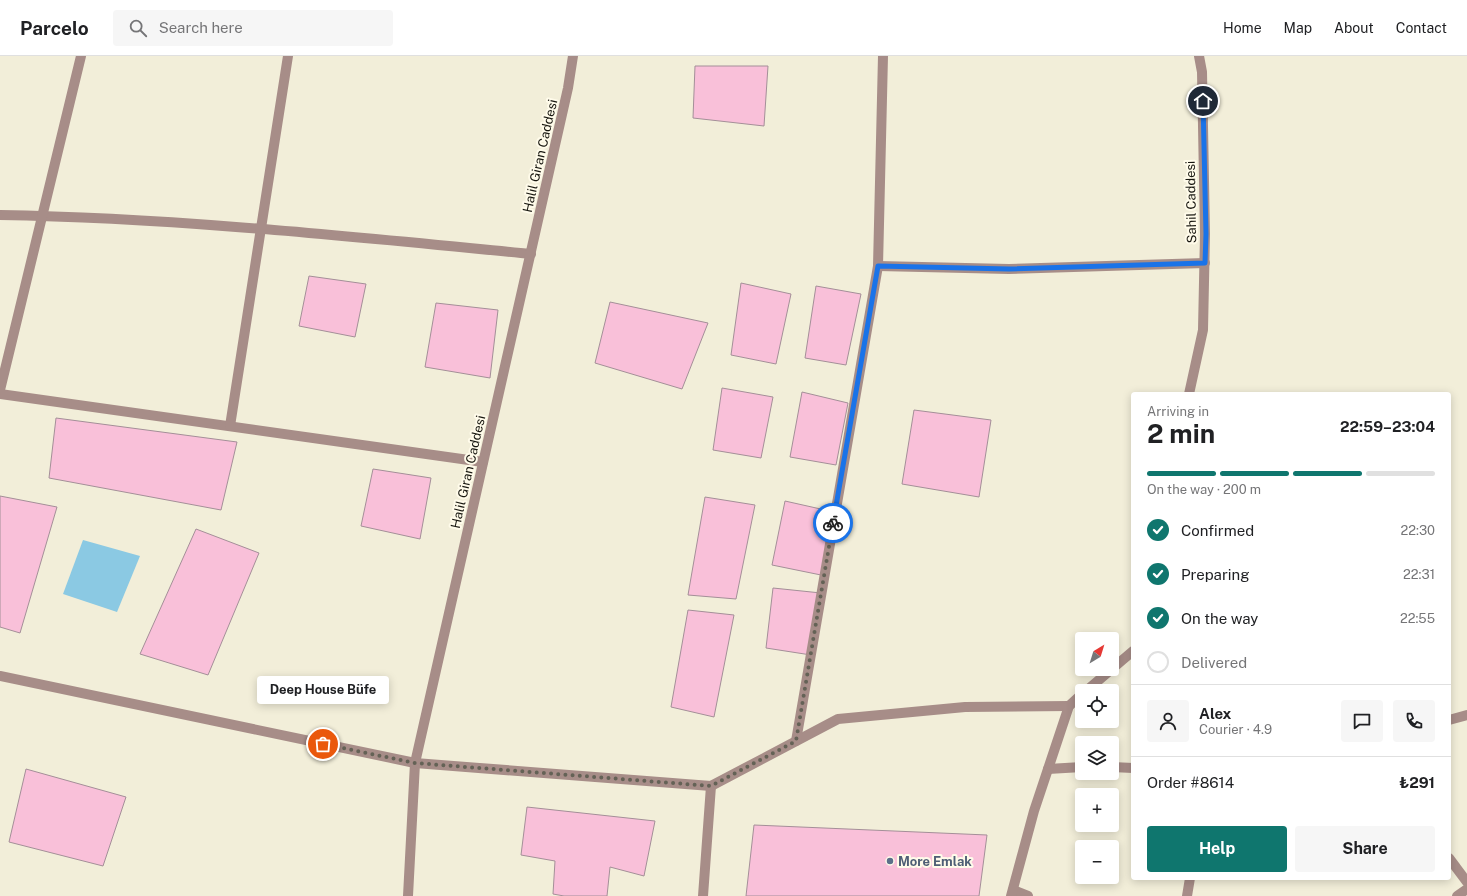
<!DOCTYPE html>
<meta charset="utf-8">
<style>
body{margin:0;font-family:"Public Sans",sans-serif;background:#f6f6f6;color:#202124;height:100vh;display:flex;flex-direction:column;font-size:15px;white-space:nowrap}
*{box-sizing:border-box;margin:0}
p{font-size:13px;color:#757577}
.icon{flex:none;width:22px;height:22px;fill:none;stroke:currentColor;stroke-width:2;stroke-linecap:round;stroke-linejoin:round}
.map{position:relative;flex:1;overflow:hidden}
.details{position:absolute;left:1131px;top:336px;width:320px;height:488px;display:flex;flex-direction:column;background:#fff;border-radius:4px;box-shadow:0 2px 10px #0003}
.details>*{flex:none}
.needle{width:26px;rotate:38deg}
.buttons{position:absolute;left:1075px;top:576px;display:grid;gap:8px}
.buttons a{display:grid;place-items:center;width:44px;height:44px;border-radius:4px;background:#fff;box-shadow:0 2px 10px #0003;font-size:20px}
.pin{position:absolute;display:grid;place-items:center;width:34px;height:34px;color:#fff;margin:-17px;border:2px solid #fff;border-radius:50%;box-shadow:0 1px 4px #0007}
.courier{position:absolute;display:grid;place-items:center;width:40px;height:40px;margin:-20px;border:3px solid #1a73e8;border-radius:50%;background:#fff;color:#222;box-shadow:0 1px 5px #0007}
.bubble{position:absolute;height:28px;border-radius:4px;background:#fff;box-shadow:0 2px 10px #0003;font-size:13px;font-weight:700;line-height:28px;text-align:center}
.overview em{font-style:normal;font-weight:700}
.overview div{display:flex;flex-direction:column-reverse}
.overview{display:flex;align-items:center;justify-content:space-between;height:68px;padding:0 16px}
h1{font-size:26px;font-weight:700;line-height:30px}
.bar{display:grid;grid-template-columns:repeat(4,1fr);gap:6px 4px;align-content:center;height:48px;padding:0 16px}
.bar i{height:5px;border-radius:3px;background:#e0e0e0}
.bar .current{background:#0f766e}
.bar p{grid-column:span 4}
.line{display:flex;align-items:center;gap:10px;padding:0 16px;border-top:1px solid #e0e0e0}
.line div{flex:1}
.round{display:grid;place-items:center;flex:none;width:42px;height:42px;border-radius:4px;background:#f6f6f6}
ol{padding:0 16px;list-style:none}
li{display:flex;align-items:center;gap:12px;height:44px}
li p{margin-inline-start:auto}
li .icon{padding:4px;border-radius:50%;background:#0f766e;color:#fff;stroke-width:4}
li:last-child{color:#757577}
li i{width:22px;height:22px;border:2px solid #e0e0e0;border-radius:50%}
.primary-button{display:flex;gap:8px;margin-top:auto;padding:8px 16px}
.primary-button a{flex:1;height:46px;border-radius:4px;background:#0f766e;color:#fff;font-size:16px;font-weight:700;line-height:46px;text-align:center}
.primary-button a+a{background:#f6f6f6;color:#202124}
header{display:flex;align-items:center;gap:24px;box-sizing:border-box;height:56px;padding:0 20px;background:#fff;border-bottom:1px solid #e0e0e0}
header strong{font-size:19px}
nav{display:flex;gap:22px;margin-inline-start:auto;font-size:14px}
.search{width:280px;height:36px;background:#f6f6f6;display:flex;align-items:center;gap:10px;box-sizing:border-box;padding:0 14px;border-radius:4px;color:#757577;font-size:15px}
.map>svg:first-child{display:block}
</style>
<header>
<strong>Parcelo</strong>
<div class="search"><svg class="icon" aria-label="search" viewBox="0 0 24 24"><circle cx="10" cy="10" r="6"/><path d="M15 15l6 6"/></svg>Search here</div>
<nav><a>Home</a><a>Map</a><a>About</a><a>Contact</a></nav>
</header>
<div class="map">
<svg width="1467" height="840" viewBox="0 0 1467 840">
<rect width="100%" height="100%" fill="#f2eed9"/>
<polygon fill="#8bc9e3" points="83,484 140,500 117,556 63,538"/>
<g fill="#f9c0d9" stroke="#a48f98">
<polygon points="695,10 768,10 764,70 693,62"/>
<polygon points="309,220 366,228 355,281 299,270"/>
<polygon points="741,227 791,238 776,308 731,299"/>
<polygon points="816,230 861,238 846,309 805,302"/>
<polygon points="610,246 708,267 682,333 595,307"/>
<polygon points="436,247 498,254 490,322 425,311"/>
<polygon points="722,332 773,341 761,402 713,394"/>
<polygon points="802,336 848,347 836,409 790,401"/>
<polygon points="914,354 991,364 979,441 902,428"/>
<polygon points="56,362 237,386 221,454 49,422"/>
<polygon points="373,413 431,422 420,483 361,470"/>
<polygon points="0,440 57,451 20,577 0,571"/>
<polygon points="705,441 755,449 736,543 688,539"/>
<polygon points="785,445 834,456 821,519 772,509"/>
<polygon points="196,473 259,497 208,619 140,598"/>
<polygon points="773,532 821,537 811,599 766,592"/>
<polygon points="688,554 734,559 714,661 671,651"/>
<polygon points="26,713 126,741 103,810 9,786"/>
<polygon points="527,751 655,765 644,820 610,811 607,840 564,840 553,838 555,805 521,799"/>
<polygon points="754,769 987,779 979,840 746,840"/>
</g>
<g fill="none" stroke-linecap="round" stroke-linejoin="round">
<g stroke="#a78d88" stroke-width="10">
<polyline points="1189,338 1203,274 1205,178 1202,16 1199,0"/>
<polyline points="1449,802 1467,826"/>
<polyline points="1457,840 1467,833"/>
</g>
<g stroke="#a78d88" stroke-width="10">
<path d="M0 159C177 162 354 181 531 198"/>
<polyline points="878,210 1009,213 1205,207"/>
<polyline points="0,334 81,0"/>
<polyline points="0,338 483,406"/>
<polyline points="230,370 288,0"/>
<polyline points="0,620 415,707 711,730 838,663 965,651 1069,650"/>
<polyline points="1086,635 1133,595"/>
<polyline points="1449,664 1467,659"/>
<polyline points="796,685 878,210 883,0"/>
<polyline points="1112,711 1133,712"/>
<polyline points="1048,713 1082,711"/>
<polyline points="1013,834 1028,840"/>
<polyline points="408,840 415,707 568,32 573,0"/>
<polyline points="703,840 711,730"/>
<polyline points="1011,840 1034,755 1069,650 1082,638"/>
<polyline points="1187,840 1190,822"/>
</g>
</g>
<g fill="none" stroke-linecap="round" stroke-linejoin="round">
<polyline stroke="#646256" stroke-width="4" stroke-dasharray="0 7.2" points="323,688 415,707 711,730 796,685 833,467"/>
<polyline stroke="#1a73e8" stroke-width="5" points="833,467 878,210 1009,213 1205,207 1206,178 1203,45"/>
</g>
<circle fill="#5c6f8a" stroke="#fffbea" stroke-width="1.5" cx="890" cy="805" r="4"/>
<g text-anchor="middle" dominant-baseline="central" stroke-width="4" stroke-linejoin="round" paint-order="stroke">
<g font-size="13" fill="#17160f" stroke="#fffbea">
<text transform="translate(540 100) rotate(-77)">Halil Giran Caddesi</text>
<text transform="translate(1191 146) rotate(-91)">Sahil Caddesi</text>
<text transform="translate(468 416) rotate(-77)">Halil Giran Caddesi</text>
</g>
<g font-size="13" font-weight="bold" fill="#4e5e75" stroke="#fffbea" text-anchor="start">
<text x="898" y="805">More Emlak</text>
</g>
</g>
</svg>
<div class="buttons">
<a><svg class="needle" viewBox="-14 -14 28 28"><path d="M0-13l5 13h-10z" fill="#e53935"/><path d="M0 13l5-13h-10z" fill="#757577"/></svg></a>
<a><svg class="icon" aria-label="locate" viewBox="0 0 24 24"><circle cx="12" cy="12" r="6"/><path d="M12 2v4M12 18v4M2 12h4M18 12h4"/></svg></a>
<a><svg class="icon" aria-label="layers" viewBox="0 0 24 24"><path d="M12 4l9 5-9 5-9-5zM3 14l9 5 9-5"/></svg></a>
<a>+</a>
<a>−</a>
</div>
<div class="pin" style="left:323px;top:688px;background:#ea580c"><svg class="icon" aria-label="bag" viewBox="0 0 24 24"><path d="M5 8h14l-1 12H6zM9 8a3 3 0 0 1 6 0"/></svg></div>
<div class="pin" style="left:1203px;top:45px;background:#1f2937"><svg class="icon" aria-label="home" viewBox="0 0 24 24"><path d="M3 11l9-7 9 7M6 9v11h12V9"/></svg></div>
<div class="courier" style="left:833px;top:467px"><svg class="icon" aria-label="bike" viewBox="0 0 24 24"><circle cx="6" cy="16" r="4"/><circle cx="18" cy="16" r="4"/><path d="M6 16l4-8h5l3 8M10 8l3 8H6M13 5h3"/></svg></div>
<div class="bubble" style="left:257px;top:620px;width:132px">Deep House Büfe</div>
<section class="details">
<div class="overview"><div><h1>2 min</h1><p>Arriving in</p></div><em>22:59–23:04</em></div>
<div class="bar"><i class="current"></i><i class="current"></i><i class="current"></i><i></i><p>On the way · 200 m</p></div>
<ol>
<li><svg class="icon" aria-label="check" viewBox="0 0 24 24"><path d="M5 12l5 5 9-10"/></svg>Confirmed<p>22:30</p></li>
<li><svg class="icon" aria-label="check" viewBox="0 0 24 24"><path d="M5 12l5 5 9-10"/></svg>Preparing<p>22:31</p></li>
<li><svg class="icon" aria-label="check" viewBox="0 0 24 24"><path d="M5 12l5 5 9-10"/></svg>On the way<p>22:55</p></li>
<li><i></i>Delivered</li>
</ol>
<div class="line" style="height:72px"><a class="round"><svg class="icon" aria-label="person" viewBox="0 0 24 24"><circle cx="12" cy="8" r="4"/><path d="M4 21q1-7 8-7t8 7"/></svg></a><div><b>Alex</b><p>Courier · 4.9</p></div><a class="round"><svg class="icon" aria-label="chat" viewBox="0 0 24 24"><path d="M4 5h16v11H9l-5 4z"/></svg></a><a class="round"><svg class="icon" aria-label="phone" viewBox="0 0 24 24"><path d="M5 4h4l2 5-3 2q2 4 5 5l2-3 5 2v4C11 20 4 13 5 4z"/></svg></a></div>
<div class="line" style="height:52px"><div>Order #8614</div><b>₺291</b></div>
<div class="primary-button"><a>Help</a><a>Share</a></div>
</section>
</div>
